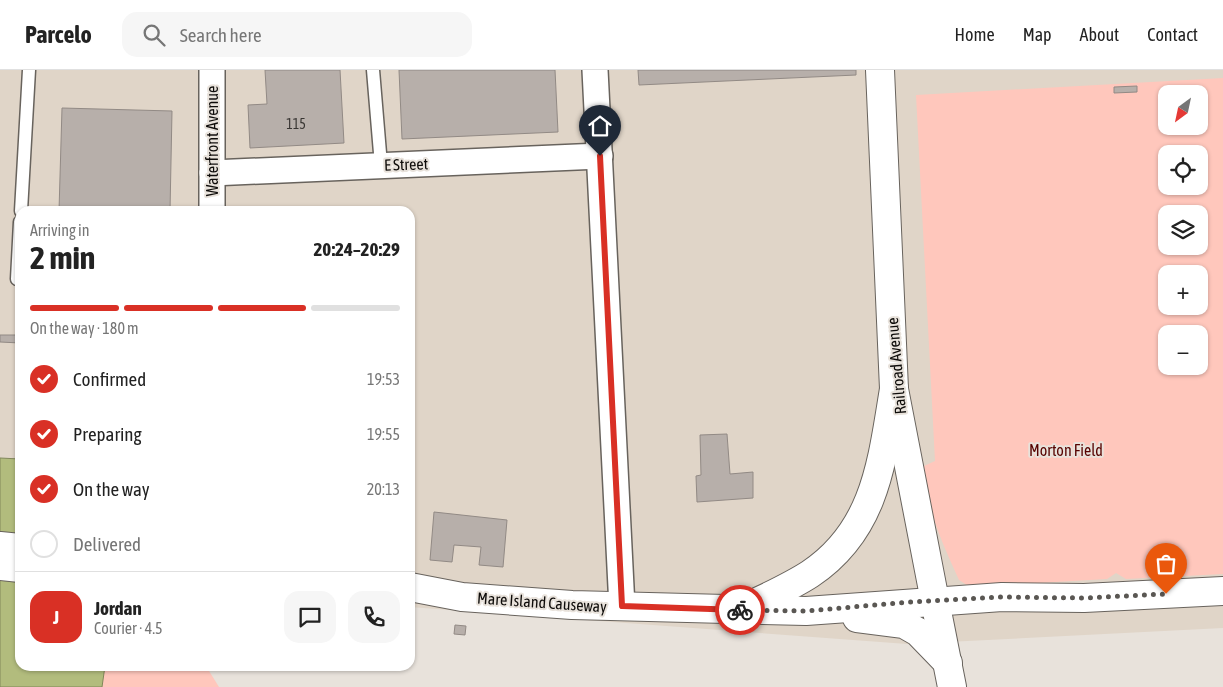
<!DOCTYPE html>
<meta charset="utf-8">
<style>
body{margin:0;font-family:"Asap Condensed",sans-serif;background:#f6f6f6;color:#222;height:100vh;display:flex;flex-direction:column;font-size:19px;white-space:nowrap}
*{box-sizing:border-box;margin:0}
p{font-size:16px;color:#767676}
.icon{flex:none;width:28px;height:28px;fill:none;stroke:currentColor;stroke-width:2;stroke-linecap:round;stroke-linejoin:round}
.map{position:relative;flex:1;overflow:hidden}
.drawer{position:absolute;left:15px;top:136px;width:400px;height:465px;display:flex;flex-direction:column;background:#fff;border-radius:15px;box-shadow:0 1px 4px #0004}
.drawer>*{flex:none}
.needle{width:32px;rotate:213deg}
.tools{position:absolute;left:1158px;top:15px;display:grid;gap:10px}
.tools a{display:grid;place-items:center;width:50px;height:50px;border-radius:10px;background:#fff;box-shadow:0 1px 4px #0004;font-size:25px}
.pin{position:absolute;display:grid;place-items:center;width:42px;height:42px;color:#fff;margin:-51px -21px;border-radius:50% 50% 50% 0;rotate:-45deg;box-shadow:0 0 5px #0007}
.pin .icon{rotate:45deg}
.courier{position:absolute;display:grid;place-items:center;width:50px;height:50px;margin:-25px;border:4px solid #d93025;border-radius:50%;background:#fff;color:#222;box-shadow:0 1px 6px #0007}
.headline em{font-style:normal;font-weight:700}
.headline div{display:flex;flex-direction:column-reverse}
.headline{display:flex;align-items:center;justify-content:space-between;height:85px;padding:0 15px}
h1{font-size:32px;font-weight:700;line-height:38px}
.bar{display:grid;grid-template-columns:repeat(4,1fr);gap:8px 5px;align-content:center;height:60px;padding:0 15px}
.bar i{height:6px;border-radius:4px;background:#e0e0e0}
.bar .active{background:#d93025}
.bar p{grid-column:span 4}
.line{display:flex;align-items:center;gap:12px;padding:0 15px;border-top:1px solid #e0e0e0}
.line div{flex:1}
.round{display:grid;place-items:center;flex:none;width:52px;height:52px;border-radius:15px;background:#f6f6f6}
ol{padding:0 15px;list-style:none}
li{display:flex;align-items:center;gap:15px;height:55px}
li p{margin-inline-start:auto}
li .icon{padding:5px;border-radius:50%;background:#d93025;color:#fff;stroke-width:4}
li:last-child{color:#767676}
li i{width:28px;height:28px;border:2px solid #e0e0e0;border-radius:50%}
header{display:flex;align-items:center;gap:30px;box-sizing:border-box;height:70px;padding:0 25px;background:#fff;border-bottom:1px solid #e0e0e0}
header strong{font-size:24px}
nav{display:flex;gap:28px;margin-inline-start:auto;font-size:18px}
.search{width:350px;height:45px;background:#f6f6f6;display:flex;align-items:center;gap:12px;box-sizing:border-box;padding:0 18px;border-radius:15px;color:#767676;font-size:19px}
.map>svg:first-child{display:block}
</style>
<header>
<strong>Parcelo</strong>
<div class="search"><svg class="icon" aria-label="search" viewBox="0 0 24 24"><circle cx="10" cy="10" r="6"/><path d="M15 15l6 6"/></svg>Search here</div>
<nav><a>Home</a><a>Map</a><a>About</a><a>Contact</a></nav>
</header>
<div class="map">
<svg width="1223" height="617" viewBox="0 0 1223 617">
<rect width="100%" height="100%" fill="#e8e2db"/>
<path fill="#e0d5c8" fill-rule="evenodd" d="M0 0H1223V558L907 574 410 537V141H20V389L0 388ZM1166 24H1199V56H1166ZM1166 84H1199V116H1166ZM1166 144H1199V176H1166ZM1166 204H1199V236H1166ZM1166 264H1199V296H1166Z"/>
<g fill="#ffc7bc" fill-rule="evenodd">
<path d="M1223 8V504L1126 509 1116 503 1107 509 970 517 959 510C942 472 926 439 924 396L935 391 916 25ZM1166 24H1199V56H1166ZM1166 84H1199V116H1166ZM1166 144H1199V176H1166ZM1166 204H1199V236H1166ZM1166 264H1199V296H1166Z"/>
<polygon points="53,596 206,596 219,617 52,617"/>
</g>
<polygon fill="#b2bc7d" stroke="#81875a" points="0,388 20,389 20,596 105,596 102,617 0,617"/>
<g fill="#b7afaa" stroke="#928a85">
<polygon points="265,0 340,0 344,73 250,78 248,35 267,34"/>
<polygon points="399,0 555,0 558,62 402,69"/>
<polygon points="638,0 856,0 856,5 639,15"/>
<polygon points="1137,16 1137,22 1114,23 1114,17"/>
<polygon points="62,38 172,41 170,141 59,141"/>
<polygon points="0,265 20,265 20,273 0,272"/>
<polygon points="727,364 730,404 753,402 753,428 697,432 696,406 701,405 700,365"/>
<polygon points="434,442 507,450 503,497 479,495 481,477 454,475 452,492 430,490"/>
<polygon points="455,555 466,556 465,565 454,564"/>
</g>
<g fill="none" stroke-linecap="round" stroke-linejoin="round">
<defs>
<g id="service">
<polyline points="373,0 381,95"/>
<polyline points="21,141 29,0"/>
<polyline points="17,209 20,152"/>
</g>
<g id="minor">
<polyline points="212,0 212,141"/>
<polyline points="595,0 622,537"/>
<polyline points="212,103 600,86"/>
</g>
<polyline id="tertiary" points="880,0 894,319 935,531"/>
<g id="secondary">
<polyline points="0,476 20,478"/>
<polyline points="0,496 20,498"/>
<polyline points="410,517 462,527 572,535 806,541 1002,527 1084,528 1223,521"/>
<polyline points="935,531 952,617"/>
<path d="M745 538C767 527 790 517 810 504 876 460 882 391 894 319"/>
<polyline points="857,548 904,554 918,562 948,593"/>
</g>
</defs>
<use href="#service" stroke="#68635d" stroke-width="15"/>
<use href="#minor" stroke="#68635d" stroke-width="28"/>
<use href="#tertiary" stroke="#68635d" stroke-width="30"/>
<use href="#secondary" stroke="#68635d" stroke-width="30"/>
<use href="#service" stroke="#fff" stroke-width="12"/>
<use href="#minor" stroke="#fff" stroke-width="25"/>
<use href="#tertiary" stroke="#fff" stroke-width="28"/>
<use href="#secondary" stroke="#fff" stroke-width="28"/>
</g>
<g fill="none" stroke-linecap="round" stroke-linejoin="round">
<polyline stroke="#5a5753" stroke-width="5" stroke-dasharray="0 9" points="740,540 806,541 910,532 1002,527 1084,528 1166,524"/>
<polyline stroke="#d93025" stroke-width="6" points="600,86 622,536 740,540"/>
</g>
<g text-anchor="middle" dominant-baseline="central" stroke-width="4" stroke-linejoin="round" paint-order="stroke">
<g font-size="14" fill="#383532">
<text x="296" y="54">115</text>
</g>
<g font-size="16" fill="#0e0c0a" stroke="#e8e2db">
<text transform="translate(212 71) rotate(-90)">Waterfront Avenue</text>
<text transform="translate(406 94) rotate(-2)">E Street</text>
<text transform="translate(896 296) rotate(-95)">Railroad Avenue</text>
<text transform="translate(542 532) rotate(4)">Mare Island Causeway</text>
</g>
<g font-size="16" fill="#570300" stroke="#e8e2db">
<text x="1066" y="380">Morton Field</text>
</g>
</g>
</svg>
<div class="tools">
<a><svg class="needle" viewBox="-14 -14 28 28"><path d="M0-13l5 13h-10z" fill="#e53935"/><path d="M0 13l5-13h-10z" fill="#767676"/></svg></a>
<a><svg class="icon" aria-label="locate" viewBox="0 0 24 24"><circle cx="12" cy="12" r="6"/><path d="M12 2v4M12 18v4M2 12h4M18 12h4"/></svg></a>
<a><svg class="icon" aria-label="layers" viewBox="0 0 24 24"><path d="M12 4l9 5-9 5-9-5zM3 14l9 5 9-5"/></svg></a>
<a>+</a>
<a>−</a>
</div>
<div class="pin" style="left:1166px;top:524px;background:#ea580c"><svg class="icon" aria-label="bag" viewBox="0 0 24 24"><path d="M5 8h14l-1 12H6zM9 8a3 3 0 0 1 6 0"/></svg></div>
<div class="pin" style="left:600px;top:86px;background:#1f2937"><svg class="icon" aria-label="home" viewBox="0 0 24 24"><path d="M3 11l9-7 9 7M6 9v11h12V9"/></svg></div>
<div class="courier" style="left:740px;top:540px"><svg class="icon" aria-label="bike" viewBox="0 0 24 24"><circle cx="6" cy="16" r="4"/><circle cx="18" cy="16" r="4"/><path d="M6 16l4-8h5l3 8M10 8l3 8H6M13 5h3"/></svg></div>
<section class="drawer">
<div class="headline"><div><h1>2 min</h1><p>Arriving in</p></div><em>20:24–20:29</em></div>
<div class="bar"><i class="active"></i><i class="active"></i><i class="active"></i><i></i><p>On the way · 180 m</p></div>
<ol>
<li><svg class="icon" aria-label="check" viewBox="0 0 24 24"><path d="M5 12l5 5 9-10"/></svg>Confirmed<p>19:53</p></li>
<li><svg class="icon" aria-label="check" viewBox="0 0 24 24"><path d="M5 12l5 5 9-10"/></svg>Preparing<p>19:55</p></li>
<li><svg class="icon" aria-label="check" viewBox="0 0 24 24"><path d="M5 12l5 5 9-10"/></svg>On the way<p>20:13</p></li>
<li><i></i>Delivered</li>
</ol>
<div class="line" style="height:90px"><b class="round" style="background:#d93025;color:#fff">J</b><div><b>Jordan</b><p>Courier · 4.5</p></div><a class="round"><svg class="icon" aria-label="chat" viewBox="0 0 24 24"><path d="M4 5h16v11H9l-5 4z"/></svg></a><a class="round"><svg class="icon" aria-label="phone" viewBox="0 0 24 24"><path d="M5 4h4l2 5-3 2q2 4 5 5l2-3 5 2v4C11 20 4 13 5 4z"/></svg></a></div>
</section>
</div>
